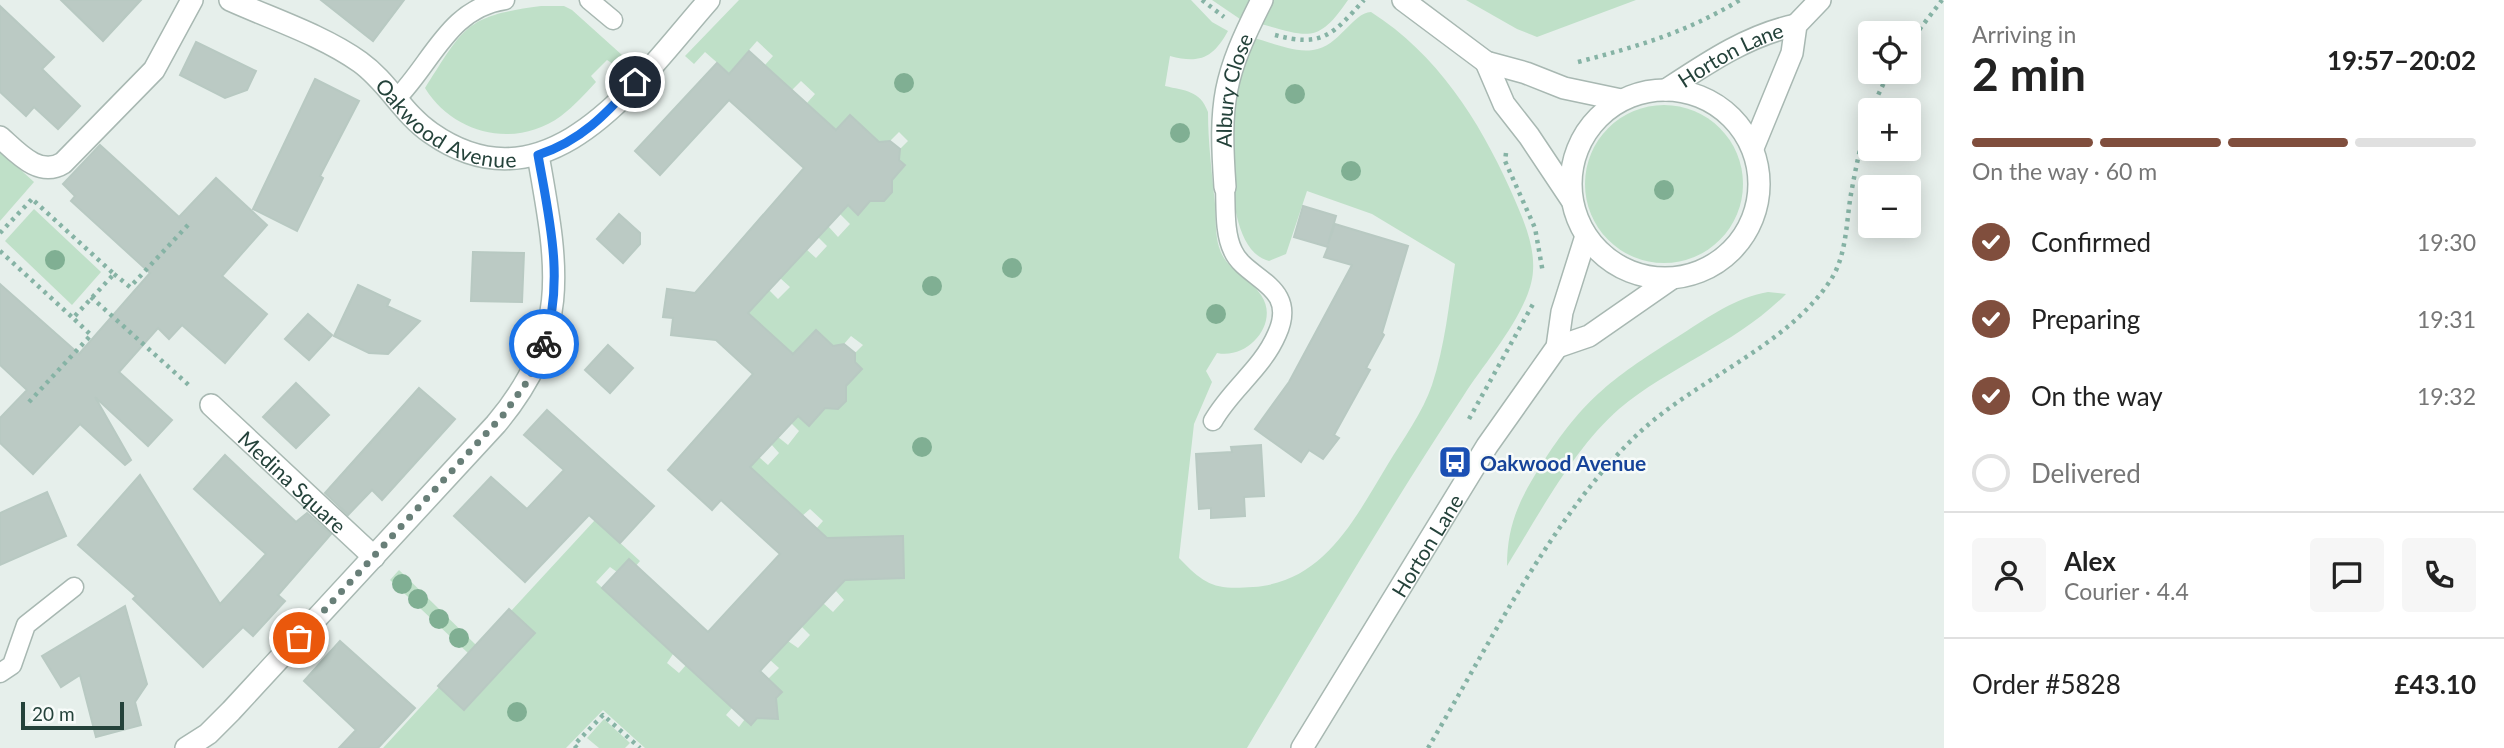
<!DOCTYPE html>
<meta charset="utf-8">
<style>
body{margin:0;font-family:Lato,sans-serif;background:#f6f6f6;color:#222;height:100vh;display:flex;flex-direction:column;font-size:26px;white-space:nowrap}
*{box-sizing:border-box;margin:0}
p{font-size:23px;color:#767676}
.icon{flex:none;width:38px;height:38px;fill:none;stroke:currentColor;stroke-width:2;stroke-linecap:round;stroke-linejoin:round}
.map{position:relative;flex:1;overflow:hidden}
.side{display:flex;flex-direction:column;background:#fff;width:560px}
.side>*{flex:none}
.controls{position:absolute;left:1858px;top:21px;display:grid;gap:14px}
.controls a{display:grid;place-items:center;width:63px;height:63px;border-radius:7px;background:#fff;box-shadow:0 4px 18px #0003;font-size:35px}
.scale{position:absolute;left:21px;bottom:18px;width:103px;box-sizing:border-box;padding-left:7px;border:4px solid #24423a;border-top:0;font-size:19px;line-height:24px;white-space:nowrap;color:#24423a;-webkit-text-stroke:5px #f7fbf9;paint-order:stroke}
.pin{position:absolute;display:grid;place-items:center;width:60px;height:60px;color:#fff;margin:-30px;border:4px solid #fff;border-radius:50%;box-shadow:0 2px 7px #0007}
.courier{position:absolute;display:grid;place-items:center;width:70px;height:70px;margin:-35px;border:5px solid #1a73e8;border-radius:50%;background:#fff;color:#222;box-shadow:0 2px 9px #0007}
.headline em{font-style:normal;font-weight:700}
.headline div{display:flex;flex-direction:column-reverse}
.headline{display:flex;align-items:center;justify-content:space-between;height:119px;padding:0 28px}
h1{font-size:46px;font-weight:700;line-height:52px}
.bar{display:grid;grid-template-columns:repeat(4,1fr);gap:10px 7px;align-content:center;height:84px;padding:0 28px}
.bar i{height:9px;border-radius:5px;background:#e0e0e0}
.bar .current{background:#804e3d}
.bar p{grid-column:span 4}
.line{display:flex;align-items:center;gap:18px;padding:0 28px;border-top:2px solid #e0e0e0}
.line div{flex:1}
.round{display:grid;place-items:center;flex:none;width:74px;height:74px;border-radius:7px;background:#f6f6f6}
ol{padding:0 28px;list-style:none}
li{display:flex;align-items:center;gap:21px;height:77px}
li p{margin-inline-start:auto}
li .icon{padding:7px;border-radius:50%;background:#804e3d;color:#fff;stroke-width:4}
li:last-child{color:#767676}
li i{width:38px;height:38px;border:4px solid #e0e0e0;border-radius:50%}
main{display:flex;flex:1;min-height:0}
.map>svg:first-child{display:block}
</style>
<main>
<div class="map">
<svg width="1944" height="748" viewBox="0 0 1944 748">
<rect width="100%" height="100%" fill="#e6efeb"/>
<g fill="#bfe0c8">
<path d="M739 0H1191L1212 22 1228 31C1213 58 1200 64 1170 56L1165 86C1185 91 1200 90 1208 112 1208 143 1212 173 1215 204 1216 218 1215 234 1219 247 1226 271 1249 276 1261 295 1280 322 1249 360 1217 353L1206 371 1212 382 1194 424 1179 558C1205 585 1214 590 1253 587 1325 582 1355 518 1388 464 1403 439 1423 412 1432 385 1445 346 1449 304 1455 264L1372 214 1307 191 1286 254 1269 261C1220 249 1230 122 1237 84 1240 68 1249 53 1254 38 1273 43 1294 53 1313 50 1339 47 1352 13 1371 12 1437 54 1479 120 1510 189 1521 214 1535 243 1533 271 1531 310 1485 362 1464 395 1388 510 1318 630 1247 748H645L603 710 566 748H383L439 687 465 710 535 633 511 611 595 520 640 561 634 568 627 561 617 572 610 567 596 582 673 654 667 663 679 673 686 665 732 708 726 715 739 727 745 719H769L777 710 768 679 779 668 770 660 788 641 798 648 810 635 801 626 823 603 833 612 844 600 835 590 845 580 904 578 903 536 825 538 816 529 823 521 810 509 802 516 749 467 759 457 768 465 779 453 771 444 778 437 788 445 799 431 791 423 798 416 809 426 825 408 838 409 846 386 862 369 855 362V353L863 345 851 336 844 344 833 346 816 330 793 354 748 313 769 290 778 299 790 287 780 278 806 249 816 258 827 246 818 237 828 226 838 237 850 224 840 214 847 205 858 215 870 201H884L892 192V180L905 166 899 160 900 149 908 141 899 132 890 141 879 142 850 116 836 130 807 103 815 94 801 81 792 90 765 65 773 56 757 41 729 73 705 52 694 64 685 56Z"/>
<polygon points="1212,0 1250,0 1240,19"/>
<path d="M1273 0H1348C1318 44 1309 37 1261 24Z"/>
<polygon points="1466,0 1636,0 1537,37 1517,29"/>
<path d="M541 6H564L572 10 622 55 613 64 607 60 591 76 596 82C585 94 574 106 561 116 516 149 454 135 425 88 465 26 465 16 541 6Z"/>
<circle cx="1664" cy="184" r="79"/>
<polygon points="0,151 34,182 0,221"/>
<polygon points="34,209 101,272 72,305 5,241"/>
<path d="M1768 292 1786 294C1736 344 1672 365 1619 409 1574 448 1538 516 1507 566 1507 526 1519 500 1540 467 1584 397 1614 377 1682 334 1710 316 1735 298 1768 292Z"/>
<polygon points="399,570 476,645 468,653 390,580"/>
<polygon points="604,719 630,743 625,748 599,748 587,738"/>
</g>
<g fill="#bbcac4" stroke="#b8c9c2" stroke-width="2">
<polygon points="61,0 141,0 103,41"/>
<polygon points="321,0 404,0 373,41"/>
<polygon points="0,6 54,57 42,69 80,106 58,129 34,107 26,116 0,92"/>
<polygon points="196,42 256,71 247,90 225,98 180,75"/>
<polygon points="749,51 836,130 850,115 879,142 890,141 900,149 899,160 905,165 892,180 892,192 884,201 870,201 858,215 848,205 748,313 793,354 816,330 833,346 844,344 855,353 855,362 862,369 846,386 846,401 838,409 825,408 809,426 798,416 750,467 827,538 903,536 904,578 845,580 760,671 782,692 776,698 778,719 757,718 751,725 602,588 629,559 708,632 780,554 721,500 712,510 668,470 753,374 716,340 671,335 673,318 663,317 667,289 695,293 804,168 729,100 660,175 635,151 717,63 729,74"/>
<polygon points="315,79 359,101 320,176 323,178 297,231 253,209"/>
<polygon points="100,145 179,217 216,178 267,225 222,276 267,314 225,363 182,325 169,339 158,328 119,372 172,420 148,446 95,397 131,460 125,465 80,424 33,474 0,443 0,418 27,390 0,365 0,284 79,354 150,273 71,201 75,196 63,184"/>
<polygon points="1303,206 1336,216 1328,244 1335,224 1408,246 1382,333 1384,335 1366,368 1370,370 1334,435 1339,438 1323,459 1309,450 1301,462 1255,429 1289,382 1352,265 1324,257 1328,247 1294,237"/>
<polygon points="619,214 640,233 640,244 623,263 597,239"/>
<polygon points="473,252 524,253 522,302 471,301"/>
<polygon points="358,285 390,300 387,306 420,321 388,354 369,353 334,336"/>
<polygon points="308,314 332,335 309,360 285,339"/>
<polygon points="608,345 633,368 610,393 585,370"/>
<polygon points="296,383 329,415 296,448 263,417"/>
<polygon points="419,388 455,419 382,500 372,490 348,515 325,493"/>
<polygon points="547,410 654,506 620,543 589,515 525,582 454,516 491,477 527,509 564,470 524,435"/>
<polygon points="1261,445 1264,496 1244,497 1245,516 1211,518 1211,508 1199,509 1196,454 1232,452 1231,447"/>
<polygon points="225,455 296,522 307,513 331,534 278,595 285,601 253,636 243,627 203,667 133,599 136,596 78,545 140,475 220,604 266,554 194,489"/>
<polygon points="47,492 66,536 0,565 0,513"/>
<polygon points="125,606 147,684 135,702 141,725 96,737 80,675 61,687 42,656"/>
<polygon points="509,609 535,633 464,710 438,686"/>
<polygon points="340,641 415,708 378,748 339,748 356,730 304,681"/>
</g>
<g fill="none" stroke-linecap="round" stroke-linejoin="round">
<defs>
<g id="service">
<polyline points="589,0 613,20"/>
<path d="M396 99C432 63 449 8 505 0"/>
<path d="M1213 421C1231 389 1262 369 1277 334 1299 285 1246 280 1233 251 1224 233 1226 207 1225 187"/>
<polyline points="0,673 12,665 26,625 74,587"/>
</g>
<g id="minor">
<path id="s1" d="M230 0C272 19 322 35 360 62 388 82 403 114 431 133 550 216 640 78 709 0"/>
<polyline points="1403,0 1486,62 1526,73 1564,88 1621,100"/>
<polyline points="1486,62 1504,104 1529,136 1571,199"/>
<path d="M0 137C17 152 39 178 63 163L154 70 192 0"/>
<path id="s2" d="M1225 187C1219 101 1223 77 1262 0"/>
<path id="s3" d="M211 405 374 557"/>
<path d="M186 748 208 734 231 711 496 424C573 332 557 263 538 155"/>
</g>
<g id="tertiary">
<circle cx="1665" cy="184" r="94"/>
<path id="s4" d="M1666 90C1707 63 1748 35 1796 25"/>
<polyline points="1753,148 1792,53 1796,25 1820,0"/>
<polyline points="1557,347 1589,336 1671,279"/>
<path id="s5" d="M1302 748 1487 446 1557 347 1562 312 1586 236"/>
</g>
</defs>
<use href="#service" stroke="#a8b8b2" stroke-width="21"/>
<use href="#minor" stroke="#a8b8b2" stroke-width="24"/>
<use href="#tertiary" stroke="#a8b8b2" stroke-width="24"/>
<g stroke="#86b3a5" stroke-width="4.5" stroke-dasharray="3.5 5" stroke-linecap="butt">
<polyline points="1202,0 1224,17"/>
<path d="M1275 35C1323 48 1333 34 1364 0"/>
<polyline points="1909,43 1942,0"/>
<path d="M1578 62C1639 46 1685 33 1740 0"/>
<polyline points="1871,110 1889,72"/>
<polyline points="1506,153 1505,161 1535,228 1543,273"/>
<polyline points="0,233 33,198"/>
<polyline points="0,251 73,318 114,274 32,199"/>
<polyline points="114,274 130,287 188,225"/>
<polyline points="91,297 192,388"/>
<polyline points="29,402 91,335 73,318"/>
<polyline points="1469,419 1533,304"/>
<polyline points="577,748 574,745 603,715 640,748"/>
<path d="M1428 748C1488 647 1554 512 1640 432 1697 379 1787 346 1830 281 1847 256 1846 222 1851 194 1856 166 1862 138 1871 111"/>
</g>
<use href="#service" stroke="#fff" stroke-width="18"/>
<use href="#minor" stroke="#fff" stroke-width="21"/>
<use href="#tertiary" stroke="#fff" stroke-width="21"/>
</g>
<g fill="#80af93">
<circle cx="904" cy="83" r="10"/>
<circle cx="1295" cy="94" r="10"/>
<circle cx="1180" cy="133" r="10"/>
<circle cx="1351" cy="171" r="10"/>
<circle cx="1664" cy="190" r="10"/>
<circle cx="55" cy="260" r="10"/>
<circle cx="1012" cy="268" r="10"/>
<circle cx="932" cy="286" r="10"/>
<circle cx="1216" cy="314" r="10"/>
<circle cx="922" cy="447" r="10"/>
<circle cx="402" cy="584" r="10"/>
<circle cx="418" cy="599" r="10"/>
<circle cx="439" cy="619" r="10"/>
<circle cx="459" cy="638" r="10"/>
<circle cx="517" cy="712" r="10"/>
</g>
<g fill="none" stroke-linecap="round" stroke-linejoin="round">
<polyline stroke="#687f78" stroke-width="7" stroke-dasharray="0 12.6" points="299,638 504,414 529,379 544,344"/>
<path stroke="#1a73e8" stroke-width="9" d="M544 344C565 281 549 218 538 155 581 141 606 114 635 82"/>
</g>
<defs>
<symbol id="bus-square" viewBox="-11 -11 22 22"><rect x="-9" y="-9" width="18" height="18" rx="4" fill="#1a4fb4" stroke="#f7fbf9"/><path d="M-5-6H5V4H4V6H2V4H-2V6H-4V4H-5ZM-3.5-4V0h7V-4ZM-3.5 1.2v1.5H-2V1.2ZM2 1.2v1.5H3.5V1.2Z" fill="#fff"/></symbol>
</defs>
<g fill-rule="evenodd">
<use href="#bus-square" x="1436" y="443" width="38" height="38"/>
</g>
<g text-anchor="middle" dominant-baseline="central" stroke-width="5" stroke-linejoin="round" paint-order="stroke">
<g font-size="21" fill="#24423a" stroke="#f7fbf9">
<text stroke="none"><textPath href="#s4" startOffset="74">Horton Lane</textPath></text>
<text stroke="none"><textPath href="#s2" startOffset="98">Albury Close</textPath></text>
<text stroke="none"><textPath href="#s1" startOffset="254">Oakwood Avenue</textPath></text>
<text stroke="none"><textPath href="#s3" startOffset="112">Medina Square</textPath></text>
<text stroke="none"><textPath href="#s5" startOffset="238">Horton Lane</textPath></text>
</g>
<g font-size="21" font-weight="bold" fill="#164399" stroke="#f7fbf9" text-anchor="start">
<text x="1480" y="462">Oakwood Avenue</text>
</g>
</g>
</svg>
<div class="controls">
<a><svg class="icon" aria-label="locate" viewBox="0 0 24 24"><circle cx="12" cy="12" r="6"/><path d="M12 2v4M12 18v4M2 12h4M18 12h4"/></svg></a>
<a>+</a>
<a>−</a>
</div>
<div class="scale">20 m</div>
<div class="pin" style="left:299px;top:638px;background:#ea580c"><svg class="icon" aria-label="bag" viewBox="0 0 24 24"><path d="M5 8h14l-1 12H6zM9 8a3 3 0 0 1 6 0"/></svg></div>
<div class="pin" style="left:635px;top:82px;background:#1f2937"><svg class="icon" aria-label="home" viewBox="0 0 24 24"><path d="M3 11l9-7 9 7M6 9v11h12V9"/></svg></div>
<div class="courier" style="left:544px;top:344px"><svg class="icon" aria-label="bike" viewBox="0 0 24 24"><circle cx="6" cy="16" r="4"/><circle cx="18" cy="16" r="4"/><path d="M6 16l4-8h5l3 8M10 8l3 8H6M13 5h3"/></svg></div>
</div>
<section class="side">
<div class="headline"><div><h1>2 min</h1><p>Arriving in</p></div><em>19:57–20:02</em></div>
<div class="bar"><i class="current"></i><i class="current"></i><i class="current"></i><i></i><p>On the way · 60 m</p></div>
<ol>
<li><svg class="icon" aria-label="check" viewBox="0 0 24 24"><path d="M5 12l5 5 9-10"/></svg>Confirmed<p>19:30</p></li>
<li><svg class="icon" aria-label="check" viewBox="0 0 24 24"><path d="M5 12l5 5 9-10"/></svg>Preparing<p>19:31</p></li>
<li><svg class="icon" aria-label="check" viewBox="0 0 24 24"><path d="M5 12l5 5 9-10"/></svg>On the way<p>19:32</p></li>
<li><i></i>Delivered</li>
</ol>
<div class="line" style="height:126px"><a class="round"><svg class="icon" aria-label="person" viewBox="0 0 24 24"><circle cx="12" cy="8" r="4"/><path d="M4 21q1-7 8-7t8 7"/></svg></a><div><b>Alex</b><p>Courier · 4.4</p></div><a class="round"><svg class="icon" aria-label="chat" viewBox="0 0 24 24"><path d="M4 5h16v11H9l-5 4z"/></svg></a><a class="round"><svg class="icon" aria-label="phone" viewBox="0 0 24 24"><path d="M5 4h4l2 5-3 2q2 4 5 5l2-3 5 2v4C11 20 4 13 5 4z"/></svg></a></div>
<div class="line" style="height:91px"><div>Order #5828</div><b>£43.10</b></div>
</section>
</main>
